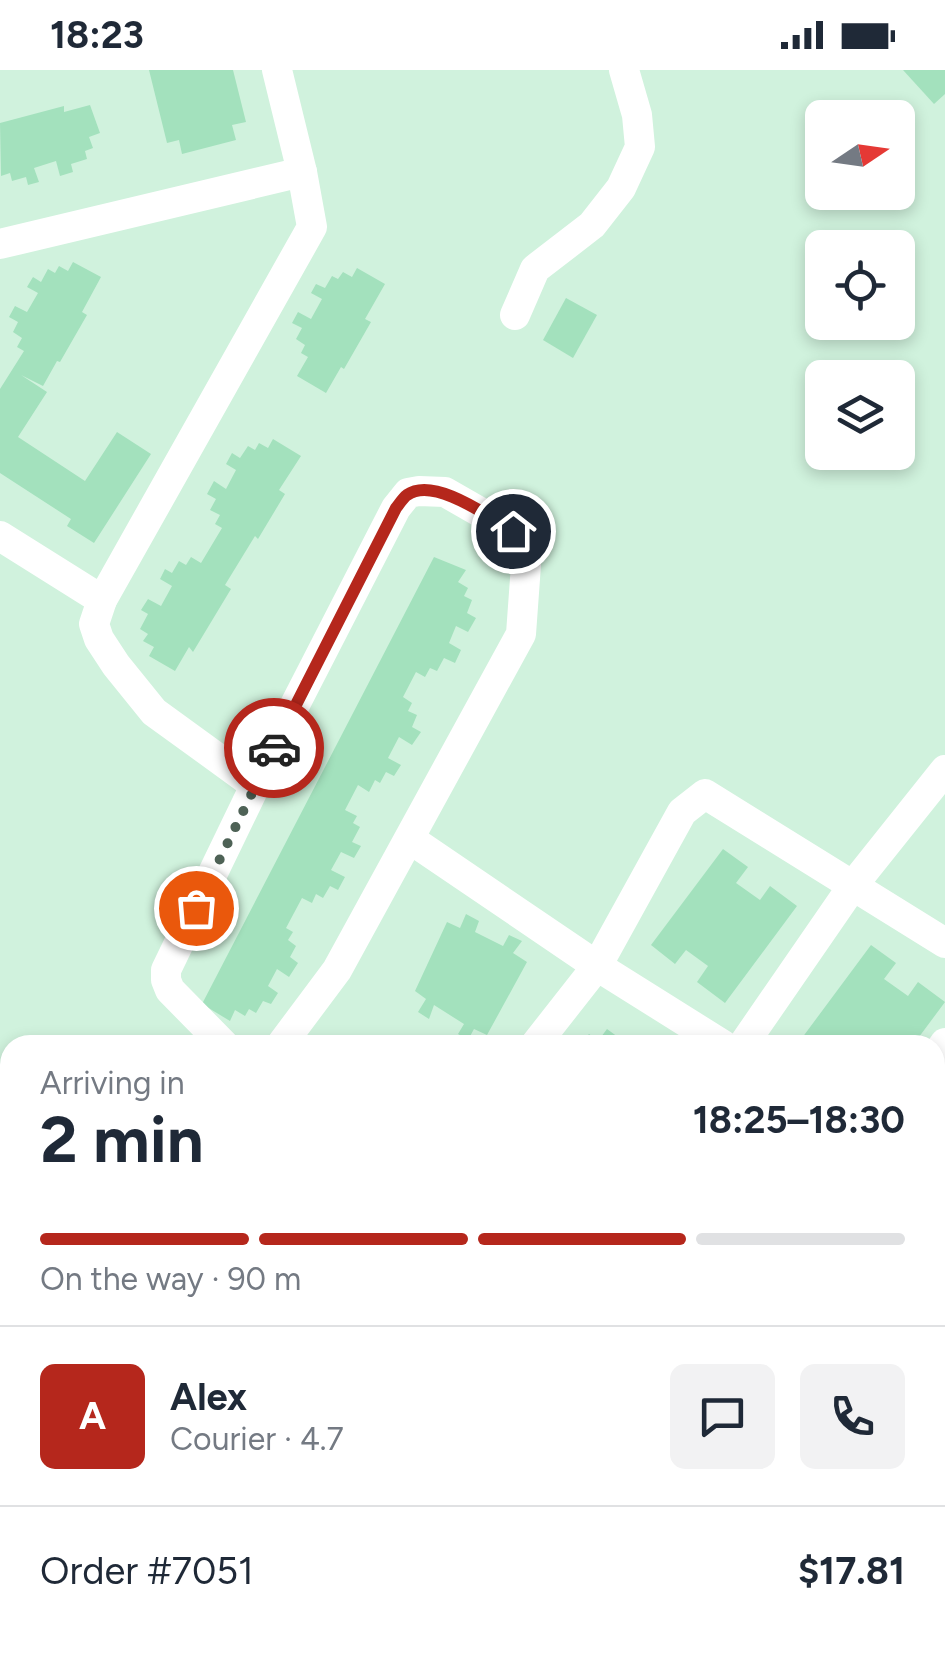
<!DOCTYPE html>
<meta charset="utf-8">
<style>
body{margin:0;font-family:Figtree,sans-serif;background:#f2f2f3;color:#1f2937;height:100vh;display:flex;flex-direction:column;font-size:38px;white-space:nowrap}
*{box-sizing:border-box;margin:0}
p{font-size:32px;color:#747a83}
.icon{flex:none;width:55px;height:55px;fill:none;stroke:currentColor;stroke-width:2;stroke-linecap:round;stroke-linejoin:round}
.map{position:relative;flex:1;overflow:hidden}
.drawer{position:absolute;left:0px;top:965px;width:945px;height:622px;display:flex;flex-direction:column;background:#fff;border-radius:30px 30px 0 0;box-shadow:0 5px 15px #0003}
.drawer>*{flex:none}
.needle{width:65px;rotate:77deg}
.controls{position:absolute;left:805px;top:30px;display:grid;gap:20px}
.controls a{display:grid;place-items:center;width:110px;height:110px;border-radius:15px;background:#fff;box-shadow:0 5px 15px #0003;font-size:50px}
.pin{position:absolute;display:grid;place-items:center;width:85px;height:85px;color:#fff;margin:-42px;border:5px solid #fff;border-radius:50%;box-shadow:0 2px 10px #0007}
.courier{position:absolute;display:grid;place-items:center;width:100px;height:100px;margin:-50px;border:8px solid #b5271c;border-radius:50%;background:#fff;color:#222;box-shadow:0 2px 12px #0007}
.summary em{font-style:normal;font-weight:700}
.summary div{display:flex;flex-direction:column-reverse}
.summary{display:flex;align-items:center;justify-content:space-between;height:170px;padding:0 40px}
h1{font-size:65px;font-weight:700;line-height:75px}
.bar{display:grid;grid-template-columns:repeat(4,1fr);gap:15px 10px;align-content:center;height:120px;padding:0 40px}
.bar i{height:12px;border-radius:8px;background:#e0e1e3}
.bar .selected{background:#b5271c}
.bar p{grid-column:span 4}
.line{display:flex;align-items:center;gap:25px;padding:0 40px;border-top:2px solid #e0e1e3}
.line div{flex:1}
.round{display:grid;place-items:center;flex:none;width:105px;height:105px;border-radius:15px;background:#f2f2f3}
.status{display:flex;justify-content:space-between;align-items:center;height:70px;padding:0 50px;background:#fff;direction:ltr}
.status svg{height:28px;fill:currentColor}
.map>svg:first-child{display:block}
</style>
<div class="status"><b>18:23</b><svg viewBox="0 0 49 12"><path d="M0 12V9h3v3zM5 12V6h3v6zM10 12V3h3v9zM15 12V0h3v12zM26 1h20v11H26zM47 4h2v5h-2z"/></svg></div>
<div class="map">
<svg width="945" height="1586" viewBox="0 0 945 1586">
<rect width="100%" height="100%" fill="#d0f2dd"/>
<g fill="#a3e1bd">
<polygon points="149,0 233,0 246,52 232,55 236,70 182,84 179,70 167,73"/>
<polygon points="903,0 945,0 945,24 934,34"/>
<polygon points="90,35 100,63 89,67 93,78 85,81 87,89 71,94 73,102 60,106 56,91 34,98 39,112 28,115 26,107 12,111 10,103 1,106 0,53 64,36 64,42"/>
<polygon points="73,192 101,207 82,242 87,245 60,292 57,291 43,316 21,305 47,322 18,367 85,411 117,362 151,384 94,473 67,456 71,449 0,403 0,319 24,281 17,277 22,268 13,262 18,252 9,247 15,236 27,242 38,223 27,217 33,207 41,212 48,199 55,203 59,196 68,201"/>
<polygon points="357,198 385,214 365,249 371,252 344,299 341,297 326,323 297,306 308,287 301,283 305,275 296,269 302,258 292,253 298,242 311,249 322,229 311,223 316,214 325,218 332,206 338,209 343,202 352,207"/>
<polygon points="566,228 597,245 573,288 543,270"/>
<polygon points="273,369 301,386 279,420 285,424 258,469 255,466 225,515 231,519 193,582 189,577 175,601 149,586 154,577 143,571 148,564 140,559 148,544 141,540 148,529 161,536 172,516 160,509 165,499 172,503 179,491 186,495 191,487 201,493 222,458 215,454 220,445 210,440 216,429 207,424 214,411 226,419 236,400 226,394 232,383 240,388 248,376 255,380 259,373 268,378"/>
<polygon points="434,487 466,500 458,512 468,518 464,526 472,530 467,543 476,548 468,562 456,556 449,573 461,580 455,593 444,588 437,601 430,598 425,607 416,602 403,627 412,633 408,641 417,645 412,657 421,662 412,675 399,667 388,688 401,695 394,706 386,702 380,713 375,710 369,722 358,715 345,740 357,746 353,753 360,757 352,772 361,776 354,788 341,782 331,800 345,807 338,820 330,816 323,828 316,824 312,833 302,828 286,858 293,862 288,870 296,876 290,887 298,893 289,907 277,899 268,916 278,923 271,934 263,931 256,943 249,939 245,946 235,940 230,951 202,934"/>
<polygon points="723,779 748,797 736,813 760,830 770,816 797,836 725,933 697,912 708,896 686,880 675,894 651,875"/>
<polygon points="466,844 479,851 475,862 503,876 509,865 522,871 513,883 527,892 487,965 474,959 468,970 458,964 464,954 434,935 429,949 418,942 426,929 415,921 447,852 460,858"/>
<polygon points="871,875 896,893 884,909 908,926 918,912 945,932 913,975 804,975 799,972"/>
<polygon points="607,959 622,970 619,975 580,975 589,964 598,971"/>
<polygon points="935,1427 942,1434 945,1431 945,1471 935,1482"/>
<polygon points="405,1578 517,1578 510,1586 501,1586 494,1581 490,1586 415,1586"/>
<polygon points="717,1578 840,1578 831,1586 746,1586 741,1581 736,1586 726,1586"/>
</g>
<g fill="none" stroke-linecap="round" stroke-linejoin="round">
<g stroke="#fff" stroke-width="30">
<polyline points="0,174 302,102 277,0"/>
<polyline points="515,245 535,199 592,155 621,118 640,77 637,45 624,0"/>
<polyline points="0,466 102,530 312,157 302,102"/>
<polyline points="102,530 94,554 99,569 116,595 154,642 256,716"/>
<polyline points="410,769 597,896 723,975"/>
<polyline points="224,975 170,920 166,910 166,900 282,660 396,438 408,423 419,421 445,422 513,461 526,495 521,564 337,900 281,975"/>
<polyline points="535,975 597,896 682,742 705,724 945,873"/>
<polyline points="743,975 854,814 945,700"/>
<polyline points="935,987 945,973"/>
<polyline points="935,1128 943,1114"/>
<polyline points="0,1254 10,1266"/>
<polyline points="935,1332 945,1339"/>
<polyline points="0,1515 10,1527"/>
<polyline points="177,1578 179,1586"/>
<polyline points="313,1578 321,1586"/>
<polyline points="642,1578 651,1586"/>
<polyline points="18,1586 26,1578"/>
<polyline points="273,1586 284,1578"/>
</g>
<g stroke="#fff" stroke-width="38">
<polyline points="935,1544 945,1534"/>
<polyline points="891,1586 900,1578"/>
</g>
</g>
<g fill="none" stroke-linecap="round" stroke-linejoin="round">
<polyline stroke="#4e6256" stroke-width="10" stroke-dasharray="0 18" points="196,838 274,678"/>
<path stroke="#b5271c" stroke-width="12" d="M274 678 396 438C400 433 403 428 407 425 434 406 489 447 513 461"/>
</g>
</svg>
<div class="controls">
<a><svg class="needle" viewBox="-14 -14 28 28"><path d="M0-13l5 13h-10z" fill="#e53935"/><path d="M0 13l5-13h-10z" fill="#747a83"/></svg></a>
<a><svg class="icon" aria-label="locate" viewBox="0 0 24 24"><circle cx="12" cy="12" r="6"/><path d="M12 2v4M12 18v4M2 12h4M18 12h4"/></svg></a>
<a><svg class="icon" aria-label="layers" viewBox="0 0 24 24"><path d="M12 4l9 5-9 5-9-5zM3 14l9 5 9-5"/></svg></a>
</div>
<div class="pin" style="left:196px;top:838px;background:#ea580c"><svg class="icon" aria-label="bag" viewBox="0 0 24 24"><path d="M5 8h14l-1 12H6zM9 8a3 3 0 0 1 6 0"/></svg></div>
<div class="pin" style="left:513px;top:461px;background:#1f2937"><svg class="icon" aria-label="home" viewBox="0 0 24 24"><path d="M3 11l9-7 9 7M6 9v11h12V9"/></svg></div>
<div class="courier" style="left:274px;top:678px"><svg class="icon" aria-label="car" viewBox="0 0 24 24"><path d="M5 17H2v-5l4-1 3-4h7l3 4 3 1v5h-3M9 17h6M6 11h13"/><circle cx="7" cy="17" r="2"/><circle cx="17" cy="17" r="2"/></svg></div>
<section class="drawer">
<div class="summary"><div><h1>2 min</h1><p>Arriving in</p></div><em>18:25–18:30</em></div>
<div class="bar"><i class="selected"></i><i class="selected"></i><i class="selected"></i><i></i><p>On the way · 90 m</p></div>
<div class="line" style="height:180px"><b class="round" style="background:#b5271c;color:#fff">A</b><div><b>Alex</b><p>Courier · 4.7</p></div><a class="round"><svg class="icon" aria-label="chat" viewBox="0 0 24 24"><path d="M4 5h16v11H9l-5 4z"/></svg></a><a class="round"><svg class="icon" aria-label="phone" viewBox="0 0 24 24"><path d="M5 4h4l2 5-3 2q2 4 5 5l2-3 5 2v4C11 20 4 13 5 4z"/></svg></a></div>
<div class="line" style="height:130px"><div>Order #7051</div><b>$17.81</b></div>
</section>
</div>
